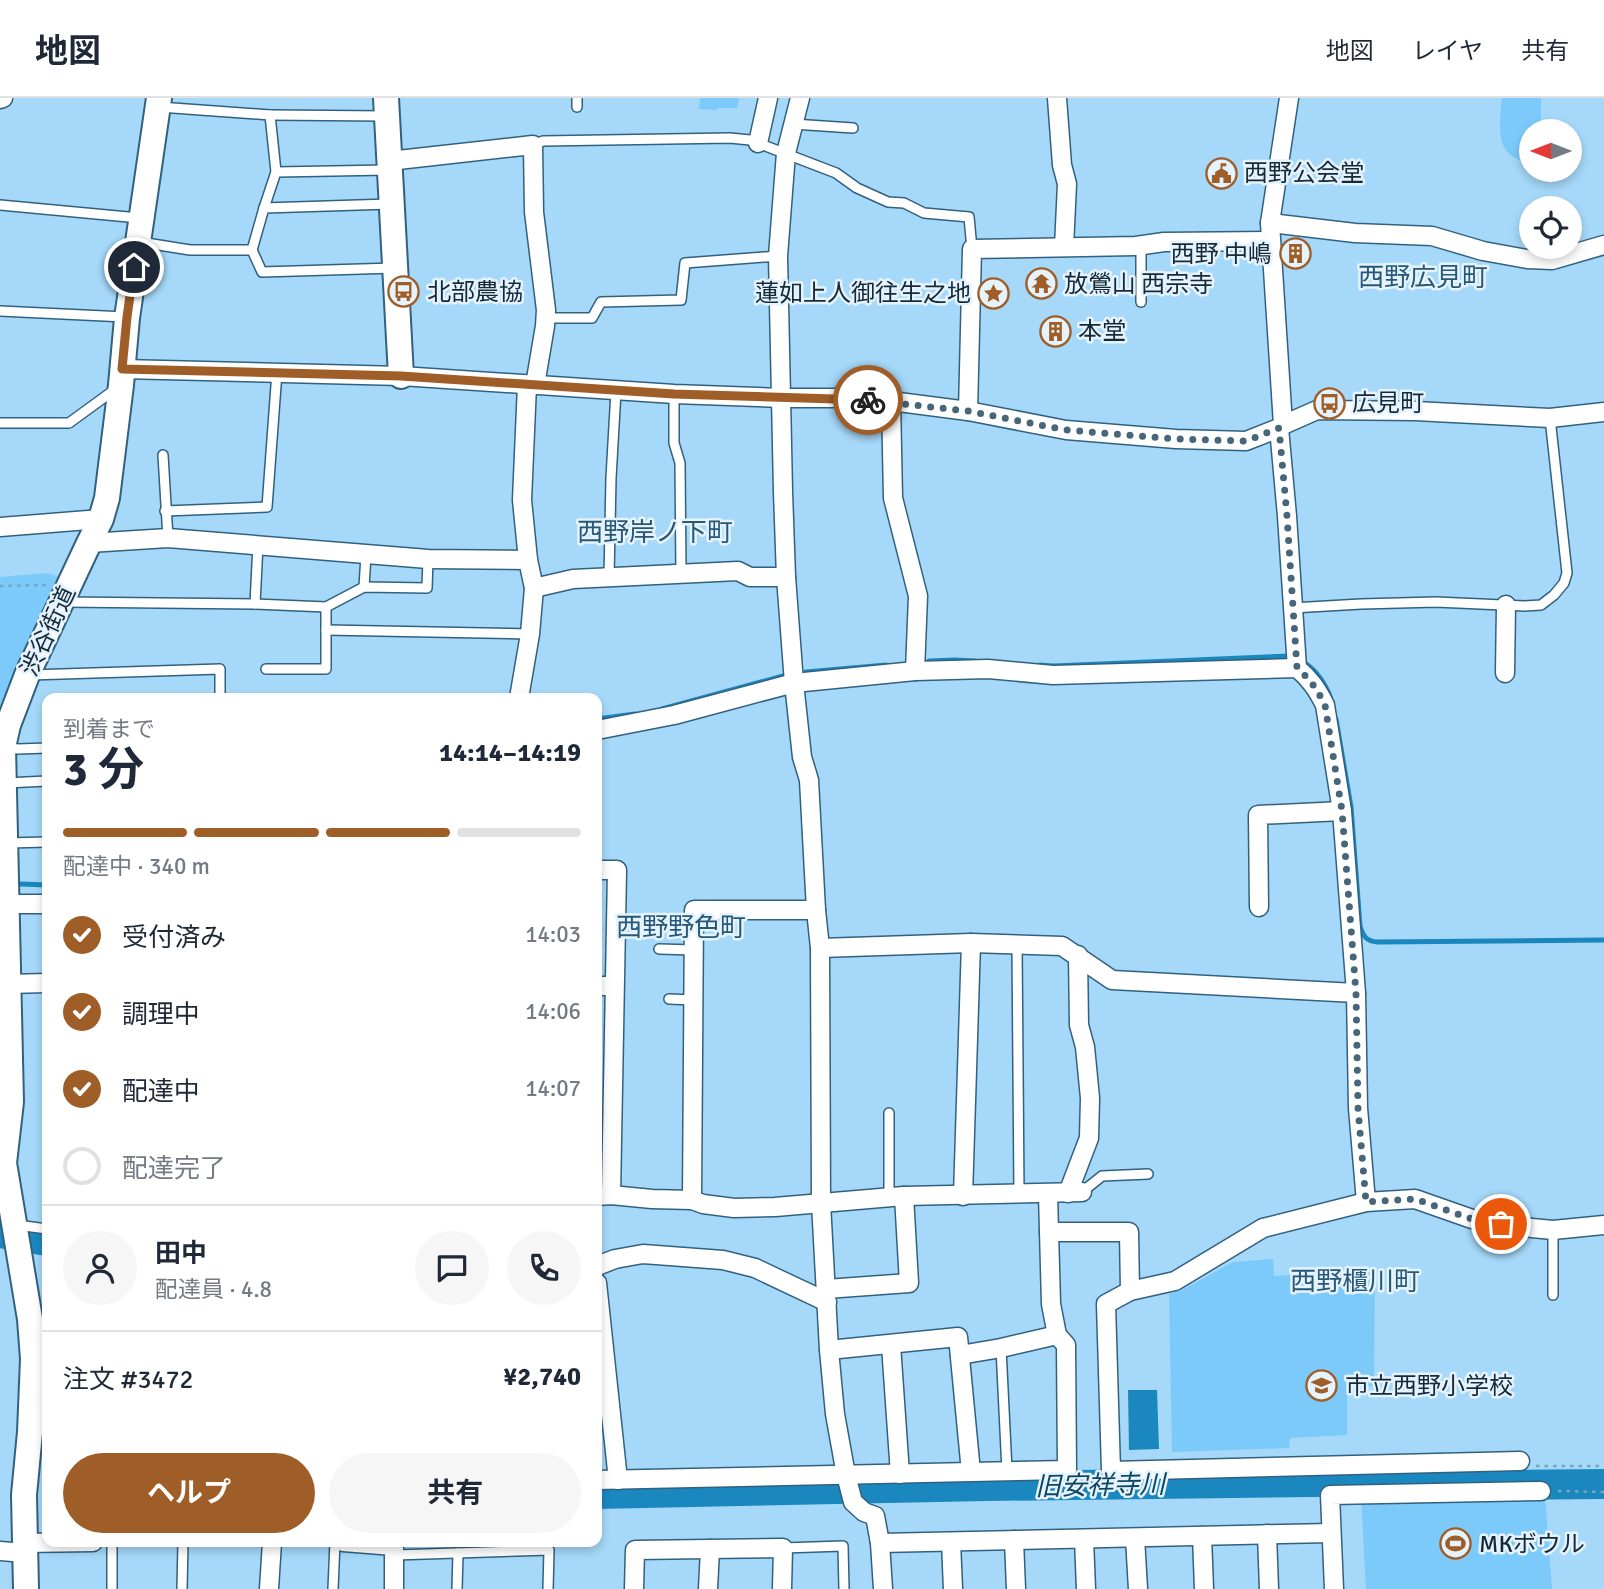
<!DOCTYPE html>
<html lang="ja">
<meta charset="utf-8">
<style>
body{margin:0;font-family:Signika,"Noto Sans JP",sans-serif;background:#f6f6f7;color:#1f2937;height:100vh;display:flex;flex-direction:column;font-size:26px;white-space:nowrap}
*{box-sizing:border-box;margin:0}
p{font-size:23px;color:#747a83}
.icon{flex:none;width:38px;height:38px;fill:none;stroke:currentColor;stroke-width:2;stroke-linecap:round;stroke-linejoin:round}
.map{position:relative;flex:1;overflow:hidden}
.drawer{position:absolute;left:42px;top:595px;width:560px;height:854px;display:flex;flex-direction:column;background:#fff;border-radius:14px;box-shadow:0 4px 10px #0003}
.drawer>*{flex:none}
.needle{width:46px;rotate:270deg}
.fabs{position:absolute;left:1519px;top:21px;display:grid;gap:14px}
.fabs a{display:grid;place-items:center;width:63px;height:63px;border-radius:50%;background:#fff;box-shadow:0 4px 10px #0003;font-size:35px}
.pin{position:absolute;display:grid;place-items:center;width:60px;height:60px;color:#fff;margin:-30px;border:4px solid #fff;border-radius:50%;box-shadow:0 2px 7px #0007}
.courier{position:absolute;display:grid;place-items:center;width:70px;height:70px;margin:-35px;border:5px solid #9f5e28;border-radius:50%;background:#fff;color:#222;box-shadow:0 2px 9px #0007}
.summary em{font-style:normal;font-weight:700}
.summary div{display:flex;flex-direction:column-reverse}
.summary{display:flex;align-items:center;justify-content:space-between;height:119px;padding:0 21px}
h1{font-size:46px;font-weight:700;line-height:52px}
.bar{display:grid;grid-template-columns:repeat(4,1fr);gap:10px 7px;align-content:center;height:84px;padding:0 21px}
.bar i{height:9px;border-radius:5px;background:#e0e1e3}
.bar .active{background:#9f5e28}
.bar p{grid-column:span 4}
.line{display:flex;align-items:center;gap:18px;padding:0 21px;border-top:2px solid #e0e1e3}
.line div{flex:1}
.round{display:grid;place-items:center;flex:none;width:74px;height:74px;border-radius:37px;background:#f6f6f7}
ol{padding:0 21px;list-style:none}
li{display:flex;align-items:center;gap:21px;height:77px}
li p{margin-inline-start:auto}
li .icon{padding:7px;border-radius:50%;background:#9f5e28;color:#fff;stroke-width:4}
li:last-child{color:#747a83}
li i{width:38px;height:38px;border:4px solid #e0e1e3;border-radius:50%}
.cta{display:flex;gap:14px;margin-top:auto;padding:14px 21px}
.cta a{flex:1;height:80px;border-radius:42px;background:#9f5e28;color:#fff;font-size:28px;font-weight:700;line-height:80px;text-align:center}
.cta a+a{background:#f6f6f7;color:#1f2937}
header{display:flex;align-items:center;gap:42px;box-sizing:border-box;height:98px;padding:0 35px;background:#fff;border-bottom:2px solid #e0e1e3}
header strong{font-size:33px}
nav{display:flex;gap:38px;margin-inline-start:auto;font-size:24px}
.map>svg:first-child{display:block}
</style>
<header>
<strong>地図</strong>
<nav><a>地図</a><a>レイヤ</a><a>共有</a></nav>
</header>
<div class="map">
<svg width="1604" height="1491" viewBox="0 0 1604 1491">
<rect width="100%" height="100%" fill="#a5d8f9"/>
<g fill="#7ccafa">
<polygon points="700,0 739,0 737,10 717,10 717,12 699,11"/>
<path d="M1502 0H1541V33H1531V64C1494 61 1499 29 1502 0Z"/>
<polygon points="47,475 62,479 19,564 0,612 0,479"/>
<polygon points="1273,1161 1274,1178 1375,1172 1374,1288 1347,1288 1347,1337 1290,1340 1289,1350 1172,1354 1169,1196 1182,1192 1233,1164"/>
<polygon points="1545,1398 1552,1491 1366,1491 1361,1400"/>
</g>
<polygon fill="#1a88bf" points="1128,1292 1157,1292 1159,1351 1129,1352"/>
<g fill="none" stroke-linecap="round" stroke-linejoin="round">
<g stroke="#1a88bf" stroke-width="5">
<polyline points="929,563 955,562 975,563"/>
<path d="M1301 563C1316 570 1328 589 1332 605"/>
<polyline points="1040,567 1053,568 1289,558 1292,559"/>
<polyline points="806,574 886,567"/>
<polyline points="662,611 783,578"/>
<polyline points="597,621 635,616"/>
<path d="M1336 621 1351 709 1360 828C1363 838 1366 843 1377 844L1604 842"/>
<polyline points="21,786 47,787"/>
</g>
<g stroke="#1a88bf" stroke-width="30">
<polyline points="0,1135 47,1143"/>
<polyline points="597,1396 986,1388 1393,1383 1512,1387 1604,1386"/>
</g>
<defs>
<g id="lane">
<polyline points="159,9 270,17 276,74 264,110"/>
<polyline points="577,9 577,0"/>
<polyline points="270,17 385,18"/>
<polyline points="793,26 853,30"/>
<polyline points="533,47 543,43 730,40 750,42 836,75 857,90 888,104 904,105 924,115 969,119 972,151"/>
<polyline points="276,74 388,72"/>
<polyline points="390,106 264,110 252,152 262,174 394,170"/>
<polyline points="0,107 139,120"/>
<polyline points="140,144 190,152 252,152"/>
<polyline points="1141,204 1141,147"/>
<polyline points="0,213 125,219"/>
<polyline points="545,220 592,220 601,204 681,202 685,165 778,158"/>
<polyline points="674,296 674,345 680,365 681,476"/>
<polyline points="0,325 69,325 117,290"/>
<polyline points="163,357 168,440"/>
<polyline points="165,413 267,409 277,274"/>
<polyline points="609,479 611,380 616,293"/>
<polyline points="364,489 366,457"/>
<polyline points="64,504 255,506 326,509 364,489 427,490 428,461"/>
<polyline points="255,506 258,446"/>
<polyline points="1292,510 1361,506 1436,504 1525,508 1541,507 1554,497 1564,485 1567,475 1550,320"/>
<polyline points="326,532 530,536"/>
<polyline points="266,571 326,571 326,509"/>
<polyline points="30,577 220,571 220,600"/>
<polyline points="4,649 18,651 47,650"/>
<polyline points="6,685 47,683"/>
<polyline points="7,745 47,744"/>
<polyline points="1017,846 1019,1096"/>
<polyline points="659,851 694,852"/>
<polyline points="669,901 694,902"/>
<polyline points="1082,1094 1102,1078 1148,1076"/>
<polyline points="889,1100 889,1015"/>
<polyline points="17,1127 47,1131"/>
<polyline points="1553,1132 1553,1197"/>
<polyline points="1001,1250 1007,1373"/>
<polyline points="112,1444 112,1491"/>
<polyline points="783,1450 843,1448 844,1491"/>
<polyline points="395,1457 549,1452 548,1491"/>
<polyline points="182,1491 183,1444"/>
<polyline points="333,1491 335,1444"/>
<polyline points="457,1491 458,1455"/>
</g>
<g id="street">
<polyline points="800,0 786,55 778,158 783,394 786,479 794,585 802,659 809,682 816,812 820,850 821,1105 829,1252 835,1316 846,1377 853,1404 864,1414 875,1418 880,1445 883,1491"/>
<polyline points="1057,0 1062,67 1067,86 1064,149"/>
<polyline points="0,1 3,0"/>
<polyline points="758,45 768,0"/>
<polyline points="389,63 533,47 534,114 546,212 545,228 535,287"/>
<polyline points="1270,125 1355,135 1432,138 1483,153 1527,161 1552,162 1604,147"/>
<polyline points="122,271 401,278 674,296 781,300 846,300 891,303 968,313 1066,332 1176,341 1246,343 1279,330 1283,327 1317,312 1415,313 1550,320 1604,314"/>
<polyline points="891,303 893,400 918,498 915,573"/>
<polyline points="968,313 972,151 1136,148 1164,144 1270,143"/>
<polyline points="1283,327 1270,125 1289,0"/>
<polyline points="1279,330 1287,418 1297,570"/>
<polyline points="0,429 101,421"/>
<polyline points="89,445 168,440 428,461 528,462"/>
<polyline points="534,490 573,481 738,473 750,479 786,479"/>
<polyline points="1505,575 1506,507"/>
<polyline points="519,600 530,536 534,490 528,462 522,402 527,287"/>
<path d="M597 632 674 617 794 585 915 573 988 571 1053 577 1297 570C1310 581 1317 591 1325 607L1342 713 1356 895 1358 1010 1366 1104"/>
<polyline points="597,772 617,772 611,1097"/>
<polyline points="7,806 47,806"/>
<polyline points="1259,809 1258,717 1342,713"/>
<polyline points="820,850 971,845 1062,848 1112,882 1356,895"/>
<polyline points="8,886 47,885"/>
<polyline points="597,888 614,888"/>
<polyline points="1068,1095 1089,1040 1090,1000 1085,949 1079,927 1078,857"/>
<polyline points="597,1098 611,1097 652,1101 692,1102 703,1106 734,1110 775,1109 904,1098 1082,1094"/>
<polyline points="963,1098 971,845"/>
<polyline points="692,1102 694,812 816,812"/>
<polyline points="1049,1134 1129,1134 1130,1193"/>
<polyline points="597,1168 615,1161 643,1156 723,1162 755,1170 827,1204"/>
<polyline points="597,1185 618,1382"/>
<polyline points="826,1191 909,1185 904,1098"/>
<polyline points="891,1247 900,1376"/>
<polyline points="829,1252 958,1239 971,1374"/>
<polyline points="960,1257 1001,1250 1057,1237"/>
<polyline points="1520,1363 1111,1373 1106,1206 1130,1193 1175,1183 1263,1130 1366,1104 1415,1101 1472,1121 1501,1126 1532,1130 1553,1132 1604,1127"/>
<polyline points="597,1382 1067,1372 1066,1247 1057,1237 1051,1206 1048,1096"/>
<polyline points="1267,1436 1269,1491"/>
<polyline points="1202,1438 1204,1491"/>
<polyline points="1135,1440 1138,1491"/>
<polyline points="1084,1441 1086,1491"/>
<polyline points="1014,1442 1016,1491"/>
<polyline points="343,1444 394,1448 394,1491"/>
<polyline points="951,1444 953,1491"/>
<polyline points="24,1445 93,1444"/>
<polyline points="880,1445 1331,1435"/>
<polyline points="0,1453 25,1455"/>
<polyline points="269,1491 272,1444"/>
<polyline points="634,1491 635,1452 783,1450 782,1491"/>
<polyline points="708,1491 710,1451"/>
<polyline points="1334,1491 1330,1397 1541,1393"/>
</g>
<g id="secondary">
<polyline points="386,0 401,278"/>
<polyline points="26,1491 24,1397 30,1334 33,1261 30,1221 4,1065 11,1004 3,649 8,627 27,577 89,445 101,421 107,400 121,287 127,220 159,0"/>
</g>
</defs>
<use href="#lane" stroke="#32617f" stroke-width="12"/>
<use href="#street" stroke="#32617f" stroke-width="21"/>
<use href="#secondary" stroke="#32617f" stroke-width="28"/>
<g stroke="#79a3be" stroke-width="2.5" stroke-dasharray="3.5 5" stroke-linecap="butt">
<polyline points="0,488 46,487"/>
<polyline points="1536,1368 1604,1368"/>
<polyline points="1558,1393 1604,1394"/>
</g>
<use href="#lane" stroke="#fff" stroke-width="9"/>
<use href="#street" stroke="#fff" stroke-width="18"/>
<use href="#secondary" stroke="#fff" stroke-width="24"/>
</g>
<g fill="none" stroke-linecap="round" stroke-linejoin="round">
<path stroke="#47667a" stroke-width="7" stroke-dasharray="0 12.6" d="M868 302 968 313 1066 332 1176 341 1246 343 1279 330 1287 418 1297 570C1310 581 1317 591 1325 607L1342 713 1356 895 1358 1010 1366 1104 1415 1101 1472 1121 1501 1126"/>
<polyline stroke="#9f5e28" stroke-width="9" points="134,169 127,219 122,271 401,278 674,296 868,302"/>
</g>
<defs>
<symbol id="civic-ring" viewBox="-11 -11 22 22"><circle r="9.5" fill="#e4f3fe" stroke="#9f5e28" stroke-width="1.5"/><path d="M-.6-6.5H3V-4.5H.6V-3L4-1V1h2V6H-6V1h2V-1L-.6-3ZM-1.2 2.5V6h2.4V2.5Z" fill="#9f5e28"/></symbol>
<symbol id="building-ring" viewBox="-11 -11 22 22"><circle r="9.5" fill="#e4f3fe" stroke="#9f5e28" stroke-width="1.5"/><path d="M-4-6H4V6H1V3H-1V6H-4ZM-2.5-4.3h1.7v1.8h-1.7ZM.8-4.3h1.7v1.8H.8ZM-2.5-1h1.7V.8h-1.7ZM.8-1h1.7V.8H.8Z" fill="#9f5e28"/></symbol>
<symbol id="temple-ring" viewBox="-11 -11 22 22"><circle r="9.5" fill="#e4f3fe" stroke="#9f5e28" stroke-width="1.5"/><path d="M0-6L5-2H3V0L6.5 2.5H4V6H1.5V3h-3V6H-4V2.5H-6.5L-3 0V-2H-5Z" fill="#9f5e28"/></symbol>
<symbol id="bus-ring" viewBox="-11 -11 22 22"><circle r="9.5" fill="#e4f3fe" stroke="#9f5e28" stroke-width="1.5"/><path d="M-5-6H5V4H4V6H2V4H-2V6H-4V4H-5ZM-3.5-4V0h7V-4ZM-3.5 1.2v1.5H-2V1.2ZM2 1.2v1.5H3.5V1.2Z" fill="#9f5e28"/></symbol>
<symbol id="sight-ring" viewBox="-11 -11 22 22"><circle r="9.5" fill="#e4f3fe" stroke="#9f5e28" stroke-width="1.5"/><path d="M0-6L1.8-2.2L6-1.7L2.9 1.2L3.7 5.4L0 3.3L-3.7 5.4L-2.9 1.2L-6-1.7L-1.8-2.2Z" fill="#9f5e28"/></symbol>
<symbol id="school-ring" viewBox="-11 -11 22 22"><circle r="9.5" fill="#e4f3fe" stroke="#9f5e28" stroke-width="1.5"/><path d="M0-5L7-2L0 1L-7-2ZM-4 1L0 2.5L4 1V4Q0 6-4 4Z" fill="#9f5e28"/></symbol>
<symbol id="stadium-ring" viewBox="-11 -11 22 22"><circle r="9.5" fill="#e4f3fe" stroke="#9f5e28" stroke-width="1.5"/><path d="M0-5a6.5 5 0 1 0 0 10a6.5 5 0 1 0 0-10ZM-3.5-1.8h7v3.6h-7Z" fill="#9f5e28"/></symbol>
</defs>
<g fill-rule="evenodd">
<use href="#civic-ring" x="1204" y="58" width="35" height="35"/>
<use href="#building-ring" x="1278" y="138" width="35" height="35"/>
<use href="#temple-ring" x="1024" y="168" width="35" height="35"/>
<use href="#bus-ring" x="386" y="176" width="35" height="35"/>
<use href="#sight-ring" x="976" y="178" width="35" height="35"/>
<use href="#building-ring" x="1038" y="216" width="35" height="35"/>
<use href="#bus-ring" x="1312" y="288" width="35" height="35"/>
<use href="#school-ring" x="1304" y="1270" width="35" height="35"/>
<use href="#stadium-ring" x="1438" y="1428" width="35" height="35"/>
</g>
<g text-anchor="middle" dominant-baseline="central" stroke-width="5" stroke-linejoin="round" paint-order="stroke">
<g font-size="24" fill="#152936" stroke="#e4f3fe" text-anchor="start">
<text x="1244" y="75">西野公会堂</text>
<text x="1272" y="156" text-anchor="end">西野 中嶋</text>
<text x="1064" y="186">放鶯山 西宗寺</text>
<text x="427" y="194">北部農協</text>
<text x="971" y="195" text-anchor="end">蓮如上人御往生之地</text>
<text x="1078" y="233">本堂</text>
<text x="1352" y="305">広見町</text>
<text x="1345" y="1288">市立西野小学校</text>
<text x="1479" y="1446">MKボウル</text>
</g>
<g font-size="24" fill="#152936" stroke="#e4f3fe">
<text transform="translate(48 533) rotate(-65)">渋谷街道</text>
</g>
<g font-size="26" fill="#285875" stroke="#e4f3fe">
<text x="1423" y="180">西野広見町</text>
<text x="655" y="435">西野岸ノ下町</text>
<text x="681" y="830">西野野色町</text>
<text x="1355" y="1184">西野櫃川町</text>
</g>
<g font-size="26" font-style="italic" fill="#0c4461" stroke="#e4f3fe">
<text transform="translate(1100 1388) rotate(-1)">旧安祥寺川</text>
</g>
</g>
</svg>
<div class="fabs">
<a><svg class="needle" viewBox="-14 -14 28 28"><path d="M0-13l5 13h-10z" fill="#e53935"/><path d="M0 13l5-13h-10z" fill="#747a83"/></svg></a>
<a><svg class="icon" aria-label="locate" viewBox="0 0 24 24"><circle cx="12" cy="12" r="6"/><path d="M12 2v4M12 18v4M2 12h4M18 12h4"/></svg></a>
</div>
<div class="pin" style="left:1501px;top:1126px;background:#ea580c"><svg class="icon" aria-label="bag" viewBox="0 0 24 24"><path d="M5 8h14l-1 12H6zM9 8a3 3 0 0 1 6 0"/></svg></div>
<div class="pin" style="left:134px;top:169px;background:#1f2937"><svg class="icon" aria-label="home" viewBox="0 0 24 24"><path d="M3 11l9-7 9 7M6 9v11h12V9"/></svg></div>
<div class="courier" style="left:868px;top:302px"><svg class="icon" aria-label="bike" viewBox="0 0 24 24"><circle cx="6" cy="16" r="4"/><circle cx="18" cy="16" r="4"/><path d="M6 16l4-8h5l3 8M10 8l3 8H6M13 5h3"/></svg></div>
<section class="drawer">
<div class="summary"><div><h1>3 分</h1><p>到着まで</p></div><em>14:14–14:19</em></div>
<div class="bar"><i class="active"></i><i class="active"></i><i class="active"></i><i></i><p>配達中 · 340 m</p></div>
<ol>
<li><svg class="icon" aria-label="check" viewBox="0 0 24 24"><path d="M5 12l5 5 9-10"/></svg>受付済み<p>14:03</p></li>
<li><svg class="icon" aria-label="check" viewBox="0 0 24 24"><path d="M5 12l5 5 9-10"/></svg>調理中<p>14:06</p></li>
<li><svg class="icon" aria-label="check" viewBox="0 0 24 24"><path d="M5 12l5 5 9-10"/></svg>配達中<p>14:07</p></li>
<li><i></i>配達完了</li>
</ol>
<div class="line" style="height:126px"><a class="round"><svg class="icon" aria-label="person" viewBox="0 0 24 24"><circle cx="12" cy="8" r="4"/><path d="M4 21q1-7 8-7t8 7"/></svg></a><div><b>田中</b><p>配達員 · 4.8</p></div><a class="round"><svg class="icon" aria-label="chat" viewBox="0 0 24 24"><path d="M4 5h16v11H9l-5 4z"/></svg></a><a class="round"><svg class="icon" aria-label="phone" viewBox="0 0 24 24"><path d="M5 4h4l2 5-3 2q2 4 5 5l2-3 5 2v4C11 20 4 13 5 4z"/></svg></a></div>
<div class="line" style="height:91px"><div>注文 #3472</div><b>¥2,740</b></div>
<div class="cta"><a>ヘルプ</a><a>共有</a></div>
</section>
</div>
